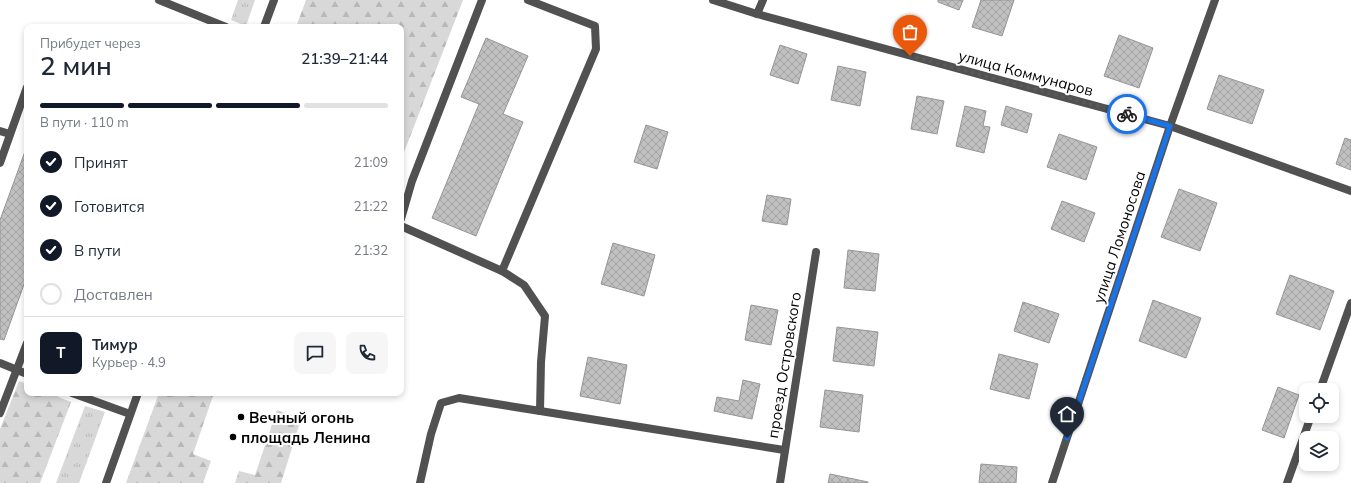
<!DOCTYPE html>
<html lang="ru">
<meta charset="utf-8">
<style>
body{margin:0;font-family:Mulish,sans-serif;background:#f6f6f7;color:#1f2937;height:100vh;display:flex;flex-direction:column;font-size:15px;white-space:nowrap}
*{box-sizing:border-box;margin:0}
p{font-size:13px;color:#747a83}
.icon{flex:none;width:22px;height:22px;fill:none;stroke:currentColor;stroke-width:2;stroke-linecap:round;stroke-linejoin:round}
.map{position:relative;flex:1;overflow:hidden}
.side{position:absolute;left:24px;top:24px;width:380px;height:372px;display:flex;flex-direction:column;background:#fff;border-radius:8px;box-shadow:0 2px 6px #0003}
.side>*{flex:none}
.controls{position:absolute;left:1299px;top:383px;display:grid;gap:8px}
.controls a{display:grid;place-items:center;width:40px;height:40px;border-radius:8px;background:#fff;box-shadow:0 2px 6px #0003;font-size:20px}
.pin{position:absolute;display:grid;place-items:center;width:34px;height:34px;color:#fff;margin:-41px -17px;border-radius:50% 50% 50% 0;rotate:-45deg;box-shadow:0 0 4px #0007}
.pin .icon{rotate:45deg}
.courier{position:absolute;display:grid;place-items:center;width:40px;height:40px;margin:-20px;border:3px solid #1a73e8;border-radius:50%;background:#fff;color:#222;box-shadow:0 1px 5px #0007}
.headline em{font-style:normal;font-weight:600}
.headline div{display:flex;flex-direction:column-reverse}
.headline{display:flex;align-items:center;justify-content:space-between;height:68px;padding:0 16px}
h1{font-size:26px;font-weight:600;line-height:30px}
.bar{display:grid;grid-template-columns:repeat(4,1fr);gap:6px 4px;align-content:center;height:48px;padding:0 16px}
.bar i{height:5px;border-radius:3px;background:#e0e1e3}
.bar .active{background:#111827}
.bar p{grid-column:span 4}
.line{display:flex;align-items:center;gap:10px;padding:0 16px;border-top:1px solid #e0e1e3}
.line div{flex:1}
.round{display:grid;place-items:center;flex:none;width:42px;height:42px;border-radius:8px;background:#f6f6f7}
ol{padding:0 16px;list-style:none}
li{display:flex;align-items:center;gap:12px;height:44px}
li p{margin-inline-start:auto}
li .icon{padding:4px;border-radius:50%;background:#111827;color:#fff;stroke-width:4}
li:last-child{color:#747a83}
li i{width:22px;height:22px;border:2px solid #e0e1e3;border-radius:50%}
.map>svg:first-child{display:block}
</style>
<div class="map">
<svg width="1351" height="483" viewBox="0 0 1351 483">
<defs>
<pattern id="grass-tufts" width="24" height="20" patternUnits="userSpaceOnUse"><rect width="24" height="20" fill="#d8d8d8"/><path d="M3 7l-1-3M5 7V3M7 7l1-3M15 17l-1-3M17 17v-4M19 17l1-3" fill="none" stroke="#b8b8b8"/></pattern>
<pattern id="forest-firs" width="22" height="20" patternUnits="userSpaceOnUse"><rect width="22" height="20" fill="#d8d8d8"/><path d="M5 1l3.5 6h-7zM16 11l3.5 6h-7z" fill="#b8b8b8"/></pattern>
<pattern id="building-cross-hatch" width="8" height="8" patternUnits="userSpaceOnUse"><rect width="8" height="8" fill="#c0c0c0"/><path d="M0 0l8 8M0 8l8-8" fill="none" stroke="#a3a3a3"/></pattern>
</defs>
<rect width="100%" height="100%" fill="#fff"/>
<g fill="url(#grass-tufts)">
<polygon points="238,0 255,0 246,26 231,20"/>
<polygon points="85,406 105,412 79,483 56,483"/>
</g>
<g fill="url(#forest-firs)">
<polygon points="306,0 463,0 401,160 401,27 296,27"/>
<polygon points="19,381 27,384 27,393 49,393 71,402 40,483 0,483 0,429"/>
<polygon points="159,393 214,393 193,454 211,461 203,483 126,483"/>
<polygon points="277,410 301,419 281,483 235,483 239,471 255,475"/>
</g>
<g fill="url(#building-cross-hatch)" stroke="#959595">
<polygon points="938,0 963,0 959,10 938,2"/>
<polygon points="981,0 1014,0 1002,36 972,27"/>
<polygon points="1119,35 1153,48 1139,88 1104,76"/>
<polygon points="486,38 528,56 503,114 523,122 476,236 432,218 479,104 461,97"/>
<polygon points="780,45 807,54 798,84 770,75"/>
<polygon points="838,66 866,72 860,106 831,100"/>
<polygon points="1219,75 1264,90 1252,124 1207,109"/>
<polygon points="917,96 944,101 937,134 911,129"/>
<polygon points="965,106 986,111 983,126 990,127 984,153 956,146"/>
<polygon points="1006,106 1032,114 1027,133 1001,125"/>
<polygon points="646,125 668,132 657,169 634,162"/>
<polygon points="1059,134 1097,147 1086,180 1047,167"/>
<polygon points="1345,138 1351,140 1351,170 1336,164"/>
<polygon points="27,146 27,276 4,340 0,339 0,220"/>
<polygon points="1179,189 1217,203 1200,251 1161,237"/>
<polygon points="767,195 791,199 787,225 762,221"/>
<polygon points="1062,201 1095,213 1084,242 1051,229"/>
<polygon points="613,243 655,255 644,296 601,284"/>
<polygon points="848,250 879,254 875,291 844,288"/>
<polygon points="1290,275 1334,291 1320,330 1276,314"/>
<polygon points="1153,300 1201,318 1186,358 1139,341"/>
<polygon points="1023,302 1059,314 1049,343 1014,331"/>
<polygon points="751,305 778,310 771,345 745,340"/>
<polygon points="837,327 878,332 874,366 833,361"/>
<polygon points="999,354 1038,364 1029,399 990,389"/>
<polygon points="588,357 627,365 620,404 580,396"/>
<polygon points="743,380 760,384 752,419 714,411 717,397 739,401"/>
<polygon points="1278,387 1299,395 1284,438 1262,430"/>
<polygon points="825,390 863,395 859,432 820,427"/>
<polygon points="981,464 1017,467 1016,483 979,483"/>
<polygon points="830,474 868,482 868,483 828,483"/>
</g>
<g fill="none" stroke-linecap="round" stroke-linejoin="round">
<g stroke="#515151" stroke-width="8">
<polyline points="159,0 226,27"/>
<polyline points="0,131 10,134"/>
<polyline points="0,163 27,87"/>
<polyline points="401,219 412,181 482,0"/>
<polyline points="401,226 502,271 524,285 545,316 541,362 540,411"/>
<polyline points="502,271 596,49 595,26 528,0"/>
<polyline points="0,363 27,374"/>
<polyline points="72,393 130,414"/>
<polyline points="0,413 27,343"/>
<polyline points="420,483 431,434 441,403 459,398 784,450"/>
<polyline points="780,483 816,252"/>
</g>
<g stroke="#515151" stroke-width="8">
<polyline points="713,0 757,14 1170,126 1351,191"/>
<polyline points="757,14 763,0"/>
<polyline points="1320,390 1351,303"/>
<polyline points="1052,483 1170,126 1215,0"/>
<polyline points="1287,483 1311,416"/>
</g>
<g stroke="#515151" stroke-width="8">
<polyline points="264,27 274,0"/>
<polyline points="106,483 138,393"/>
</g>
</g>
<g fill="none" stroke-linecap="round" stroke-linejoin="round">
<polyline stroke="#595959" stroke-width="4" stroke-dasharray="0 7.2" points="910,56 1127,114"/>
<polyline stroke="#1a73e8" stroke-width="5" points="1067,438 1170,126 1127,114"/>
</g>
<g fill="#000" stroke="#fff" stroke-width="1.5">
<circle cx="241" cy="417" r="4"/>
<circle cx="233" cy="437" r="4"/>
</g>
<g text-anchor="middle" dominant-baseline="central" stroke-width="4" stroke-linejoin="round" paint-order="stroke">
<g font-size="15" fill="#000" stroke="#fff">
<text transform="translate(1026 73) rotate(15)">улица Коммунаров</text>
<text transform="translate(1119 237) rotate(-72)">улица Ломоносова</text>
<text transform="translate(784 365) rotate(-81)">проезд Островского</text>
</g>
<g font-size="15" font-weight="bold" fill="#000" stroke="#fff" text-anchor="start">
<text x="249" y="417">Вечный огонь</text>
<text x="241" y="437">площадь Ленина</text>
</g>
</g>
</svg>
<div class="controls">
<a><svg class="icon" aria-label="locate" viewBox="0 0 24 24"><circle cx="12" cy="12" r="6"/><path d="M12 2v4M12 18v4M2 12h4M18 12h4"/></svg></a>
<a><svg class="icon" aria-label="layers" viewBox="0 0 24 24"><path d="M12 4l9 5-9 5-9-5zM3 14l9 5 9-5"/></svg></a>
</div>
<div class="pin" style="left:910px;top:56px;background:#ea580c"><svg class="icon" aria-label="bag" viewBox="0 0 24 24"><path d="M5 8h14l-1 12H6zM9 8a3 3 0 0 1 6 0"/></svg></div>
<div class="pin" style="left:1067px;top:438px;background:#1f2937"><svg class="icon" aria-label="home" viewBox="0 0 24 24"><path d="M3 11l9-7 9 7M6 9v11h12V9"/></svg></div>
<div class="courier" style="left:1127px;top:114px"><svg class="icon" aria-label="bike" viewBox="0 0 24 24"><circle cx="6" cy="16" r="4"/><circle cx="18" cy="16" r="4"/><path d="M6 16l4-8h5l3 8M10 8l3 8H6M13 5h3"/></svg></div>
<section class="side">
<div class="headline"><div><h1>2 мин</h1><p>Прибудет через</p></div><em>21:39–21:44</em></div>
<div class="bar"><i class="active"></i><i class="active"></i><i class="active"></i><i></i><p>В пути · 110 m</p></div>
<ol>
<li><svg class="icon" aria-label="check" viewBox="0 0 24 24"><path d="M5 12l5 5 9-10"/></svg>Принят<p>21:09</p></li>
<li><svg class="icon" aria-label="check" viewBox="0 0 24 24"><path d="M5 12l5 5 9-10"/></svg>Готовится<p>21:22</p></li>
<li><svg class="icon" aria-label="check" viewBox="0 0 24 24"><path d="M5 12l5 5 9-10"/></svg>В пути<p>21:32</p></li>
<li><i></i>Доставлен</li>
</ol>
<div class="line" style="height:72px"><b class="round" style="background:#111827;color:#fff">Т</b><div><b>Тимур</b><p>Курьер · 4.9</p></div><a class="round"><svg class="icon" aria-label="chat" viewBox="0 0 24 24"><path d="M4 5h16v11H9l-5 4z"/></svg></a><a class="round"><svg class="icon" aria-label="phone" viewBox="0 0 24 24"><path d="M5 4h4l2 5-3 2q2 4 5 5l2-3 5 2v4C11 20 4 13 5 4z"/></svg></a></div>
</section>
</div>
